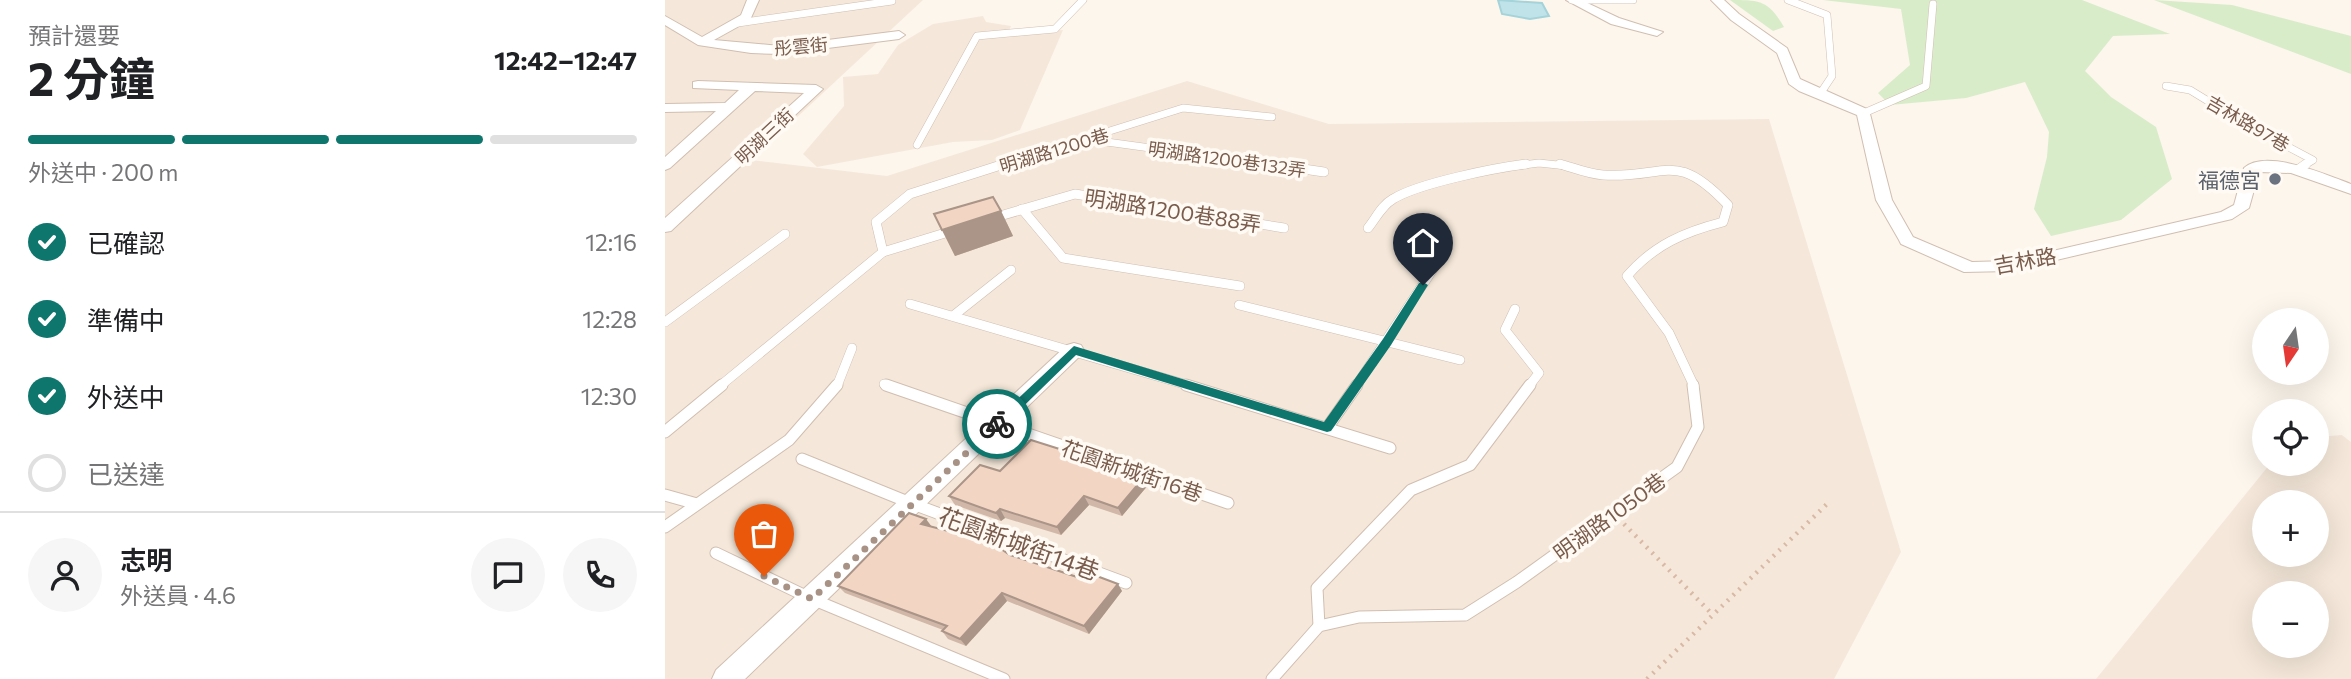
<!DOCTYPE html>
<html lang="zh-TW">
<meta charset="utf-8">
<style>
body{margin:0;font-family:Commissioner,"Noto Sans TC",sans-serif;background:#f6f6f6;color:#202124;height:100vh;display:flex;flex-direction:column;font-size:26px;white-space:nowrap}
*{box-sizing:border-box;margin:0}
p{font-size:23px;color:#757577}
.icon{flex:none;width:38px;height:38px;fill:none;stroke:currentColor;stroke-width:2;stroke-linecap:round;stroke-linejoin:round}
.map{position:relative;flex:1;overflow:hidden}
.side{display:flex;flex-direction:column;background:#fff;width:665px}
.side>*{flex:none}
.needle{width:46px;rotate:193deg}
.buttons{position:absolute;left:1587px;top:308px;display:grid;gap:14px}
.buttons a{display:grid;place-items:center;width:77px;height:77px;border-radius:50%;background:#fff;box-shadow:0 7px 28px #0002;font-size:35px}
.pin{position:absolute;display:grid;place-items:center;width:60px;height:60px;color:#fff;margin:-72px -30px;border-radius:50% 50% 50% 0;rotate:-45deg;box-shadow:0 0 7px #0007}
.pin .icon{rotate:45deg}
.courier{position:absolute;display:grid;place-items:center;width:70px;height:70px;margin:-35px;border:5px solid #0f766e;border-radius:50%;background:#fff;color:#222;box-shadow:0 2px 9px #0007}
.headline em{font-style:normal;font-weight:700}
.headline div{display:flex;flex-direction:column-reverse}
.headline{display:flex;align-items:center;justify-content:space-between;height:119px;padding:0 28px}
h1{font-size:46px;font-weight:700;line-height:52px}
.bar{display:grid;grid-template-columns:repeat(4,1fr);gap:10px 7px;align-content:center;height:84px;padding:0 28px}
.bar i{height:9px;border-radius:5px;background:#e0e0e0}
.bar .active{background:#0f766e}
.bar p{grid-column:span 4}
.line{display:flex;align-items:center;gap:18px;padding:0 28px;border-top:2px solid #e0e0e0}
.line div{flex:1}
.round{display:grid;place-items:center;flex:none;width:74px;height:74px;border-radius:37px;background:#f6f6f6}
ol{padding:0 28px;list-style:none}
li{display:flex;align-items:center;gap:21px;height:77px}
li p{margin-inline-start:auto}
li .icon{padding:7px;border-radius:50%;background:#0f766e;color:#fff;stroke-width:4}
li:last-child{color:#757577}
li i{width:38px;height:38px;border:4px solid #e0e0e0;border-radius:50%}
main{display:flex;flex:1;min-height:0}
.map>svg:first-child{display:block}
</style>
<main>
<section class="side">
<div class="headline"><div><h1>2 分鐘</h1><p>預計還要</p></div><em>12:42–12:47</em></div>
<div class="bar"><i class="active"></i><i class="active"></i><i class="active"></i><i></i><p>外送中 · 200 m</p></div>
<ol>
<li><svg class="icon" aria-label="check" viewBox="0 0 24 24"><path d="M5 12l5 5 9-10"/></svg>已確認<p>12:16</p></li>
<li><svg class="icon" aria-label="check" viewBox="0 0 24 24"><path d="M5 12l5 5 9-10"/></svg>準備中<p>12:28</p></li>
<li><svg class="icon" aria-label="check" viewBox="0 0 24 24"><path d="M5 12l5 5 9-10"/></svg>外送中<p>12:30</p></li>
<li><i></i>已送達</li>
</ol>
<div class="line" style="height:126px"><a class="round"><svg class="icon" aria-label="person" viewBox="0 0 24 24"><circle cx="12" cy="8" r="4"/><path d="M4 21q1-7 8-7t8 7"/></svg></a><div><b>志明</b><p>外送員 · 4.6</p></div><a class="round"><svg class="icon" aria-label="chat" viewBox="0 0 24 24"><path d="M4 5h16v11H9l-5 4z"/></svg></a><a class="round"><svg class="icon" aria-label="phone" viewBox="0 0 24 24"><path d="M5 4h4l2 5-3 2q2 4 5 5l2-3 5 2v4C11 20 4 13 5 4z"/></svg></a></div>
</section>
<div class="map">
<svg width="1686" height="679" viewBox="0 0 1686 679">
<rect width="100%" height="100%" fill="#fdf6ec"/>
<g fill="#f5e8da" fill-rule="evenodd">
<polygon points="0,0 258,0 86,160 222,176 522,81 664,124 1104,119 1236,552 1169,679 0,679"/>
<polygon points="318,16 321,22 346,26 342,35 398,30 355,130 327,140 288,142 152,167 138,154 179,106 178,77 213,74 233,45 268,24"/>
<path d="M1677 435 1686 442V679H1431L1605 464H1652V437ZM1600 502H1652V555H1600ZM1600 593H1652V646H1600Z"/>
</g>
<g fill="#d8ecc9">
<path d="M1065 0C1095 0 1103 0 1119 27L1108 31Z"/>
<polygon points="1158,0 1417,0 1505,34 1448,36 1420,71 1446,97 1491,127 1507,179 1456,220 1386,236 1369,209 1382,157 1384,132 1360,82 1301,98 1225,105 1213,93 1245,65 1236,9"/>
<polygon points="1489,0 1567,5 1686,36 1686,74"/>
</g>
<polygon fill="#bfe3e8" stroke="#a5d3da" stroke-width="2" points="833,0 877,3 884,16 865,19 837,14"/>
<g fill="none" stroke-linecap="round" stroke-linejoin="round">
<defs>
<g id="lane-far2">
<polyline points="907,0 968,0"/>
<polyline points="1123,0 1162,15 1167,76 1155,94"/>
<polyline points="73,23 227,1"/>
<polyline points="1501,86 1525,90 1589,129 1648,160 1638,166"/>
<polyline points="1199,113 1261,86 1268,4"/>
<polyline points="427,140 617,166"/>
<polyline points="252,145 312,36 390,29 418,0"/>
<polyline points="333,166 518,108 607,117"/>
<polyline points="850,166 874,163 902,166"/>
</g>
<g id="lane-far1">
<polyline points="604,164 659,172"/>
<path d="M895 164C909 168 923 174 938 175 1002 179 1009 148 1063 205L1058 222C1019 232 989 245 962 276L1004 333 1029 386"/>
<polyline points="1634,169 1641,164"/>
<polyline points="357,209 398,258 575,286"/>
<polyline points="328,218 410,194 619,228"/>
<path d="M703 228C711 218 717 205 728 199 754 183 830 168 861 164"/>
<polyline points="218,252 290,230"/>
<polyline points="245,304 526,386"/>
<polyline points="574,305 795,360"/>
<polyline points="850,309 840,330 874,373 864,386"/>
<polyline points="288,316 346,270"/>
<polyline points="0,322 120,234"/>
<polyline points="219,384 226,386"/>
<polyline points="55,386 218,252 211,222 245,194 339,164"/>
<polyline points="172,386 187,348"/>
<polyline points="691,386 770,266"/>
</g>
<g id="lane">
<polyline points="221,385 563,503"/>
<polyline points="521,385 725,448"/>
<polyline points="662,428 692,385"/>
<polyline points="0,432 57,385"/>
<polyline points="137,459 248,504 461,583"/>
<polyline points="0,495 32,504"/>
<polyline points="0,527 124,440 172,385"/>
<polyline points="51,553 147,599 339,679"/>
<polyline points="654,626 652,588 746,490 805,465 865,385"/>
<polyline points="607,679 654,626 694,617 800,615 852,582 1012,467 1033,427 1028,385"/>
</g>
<g id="street">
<polygon points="82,0 94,0 85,20 49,40 115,46 234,31 240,35 234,39 115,54 86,53 33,45 0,25 0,16 37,37 76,15"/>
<polygon points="901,0 916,0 954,18 998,32 992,36 946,24"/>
<path d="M1046 0H1059L1074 14 1122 48 1135 79 1204 110 1227 200 1248 237 1307 262 1344 261 1556 212 1569 205 1579 168C1601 148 1662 175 1686 184V194L1626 173 1594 172 1584 208 1567 219 1344 271 1299 272 1236 244 1234 240 1211 200 1192 115 1134 91 1124 84 1112 53 1066 20Z"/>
<polygon points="33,81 151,85 158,89 6,231 0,232 0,218 139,93 90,91 5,168 0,170 0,157 51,111 0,112 0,104 60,103 74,90 28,88 28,82"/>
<polygon points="409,343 416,345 419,350 416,355 80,679 47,679 51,670 402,345"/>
</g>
</defs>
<use href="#lane-far2" stroke="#d1beb0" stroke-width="8"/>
<use href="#lane-far1" stroke="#d1beb0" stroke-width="10"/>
<use href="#lane" stroke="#d1beb0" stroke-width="13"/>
<use href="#street" stroke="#d1beb0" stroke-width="2"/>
<g stroke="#d9b8a5" stroke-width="4.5" stroke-dasharray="2 6" stroke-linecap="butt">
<polyline points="959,524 1048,615"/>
<polyline points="982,679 1162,504"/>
</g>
<use href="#lane-far2" stroke="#fff" stroke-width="7"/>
<use href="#lane-far1" stroke="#fff" stroke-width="9"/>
<use href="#lane" stroke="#fff" stroke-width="11"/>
<use href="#street" fill="#fff" fill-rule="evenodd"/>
</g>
<g fill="#d1b7a8">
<polygon points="336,211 348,236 290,256 269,214"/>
<polygon points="335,471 480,476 484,484 457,516 424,505 396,535 340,518 336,521 290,505 284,496"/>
<polygon points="266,526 361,560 457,591 424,634 342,601 301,646 283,639 277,631 278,630 180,593 173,586"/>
</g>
<g fill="#aa9588">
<polygon points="336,211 348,236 290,256 277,230"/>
<polygon points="480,476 484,484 457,516 453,508"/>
<polygon points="419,496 424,505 396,535 392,527"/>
<polygon points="335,509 340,518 336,521 331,513"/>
<polygon points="261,519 267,527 256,524"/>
<polygon points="453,584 457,591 424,634 419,626"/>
<polygon points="337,593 342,601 301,646 295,639"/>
</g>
<g fill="#f3d5c3" stroke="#aa9588" stroke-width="2">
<polygon points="328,197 336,211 277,230 269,214"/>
<polygon points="366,440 480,476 453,508 419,496 392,527 335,509 331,513 284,496 315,465 335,471"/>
<polygon points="244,513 261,519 256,524 326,542 345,555 361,560 415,578 421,572 453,584 419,626 337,593 295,639 277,631 282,626 173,586"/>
</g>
<polygon fill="#0f766e" points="758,282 763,285 726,345 666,431 662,432 411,355 337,427 328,427 326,424 409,346 659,422 718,339 754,283"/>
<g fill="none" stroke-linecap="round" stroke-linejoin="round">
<polyline stroke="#a89285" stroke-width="7" stroke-dasharray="0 12.6" points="99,576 147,599 332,424"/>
</g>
<circle fill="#6b7280" stroke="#fffaf3" stroke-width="2.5" cx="1610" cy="179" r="7"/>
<g text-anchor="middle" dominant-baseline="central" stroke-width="7" stroke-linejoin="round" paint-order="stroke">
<g font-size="18" fill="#7a5c4d" stroke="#fffaf3">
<text transform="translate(136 46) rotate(-5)">彤雲街</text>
<text transform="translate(1583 123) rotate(30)">吉林路97巷</text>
<text transform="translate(99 136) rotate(-43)">明湖三街</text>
<text transform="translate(389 150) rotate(-17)">明湖路1200巷</text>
<text transform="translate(562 159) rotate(8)">明湖路1200巷132弄</text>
</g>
<g font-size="21" fill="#5b616d" stroke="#fffaf3" text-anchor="end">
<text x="1596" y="179">福德宮</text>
</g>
<g font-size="21" fill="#7a5c4d" stroke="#fffaf3">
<text transform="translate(508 210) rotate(9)">明湖路1200巷88弄</text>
<text transform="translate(1360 260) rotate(-10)">吉林路</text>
<text transform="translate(467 470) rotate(19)">花園新城街16巷</text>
<text transform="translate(944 516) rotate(-36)">明湖路1050巷</text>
</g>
<g font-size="24" fill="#7a5c4d" stroke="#fffaf3">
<text transform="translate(354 543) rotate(20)">花園新城街14巷</text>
</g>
</g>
</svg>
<div class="buttons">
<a><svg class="needle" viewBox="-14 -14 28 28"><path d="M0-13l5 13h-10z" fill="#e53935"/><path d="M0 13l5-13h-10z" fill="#757577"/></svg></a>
<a><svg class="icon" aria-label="locate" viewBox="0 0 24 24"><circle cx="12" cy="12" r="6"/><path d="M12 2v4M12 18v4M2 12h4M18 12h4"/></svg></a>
<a>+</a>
<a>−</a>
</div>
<div class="pin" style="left:99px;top:576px;background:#ea580c"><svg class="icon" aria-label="bag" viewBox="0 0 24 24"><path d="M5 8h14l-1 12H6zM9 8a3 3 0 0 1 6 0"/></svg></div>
<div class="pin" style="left:758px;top:285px;background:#1f2937"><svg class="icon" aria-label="home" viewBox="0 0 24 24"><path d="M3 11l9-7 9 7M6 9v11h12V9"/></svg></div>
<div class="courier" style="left:332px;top:424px"><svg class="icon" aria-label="bike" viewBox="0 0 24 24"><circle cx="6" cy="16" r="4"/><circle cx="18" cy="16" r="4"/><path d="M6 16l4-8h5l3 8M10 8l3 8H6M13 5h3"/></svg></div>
</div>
</main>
